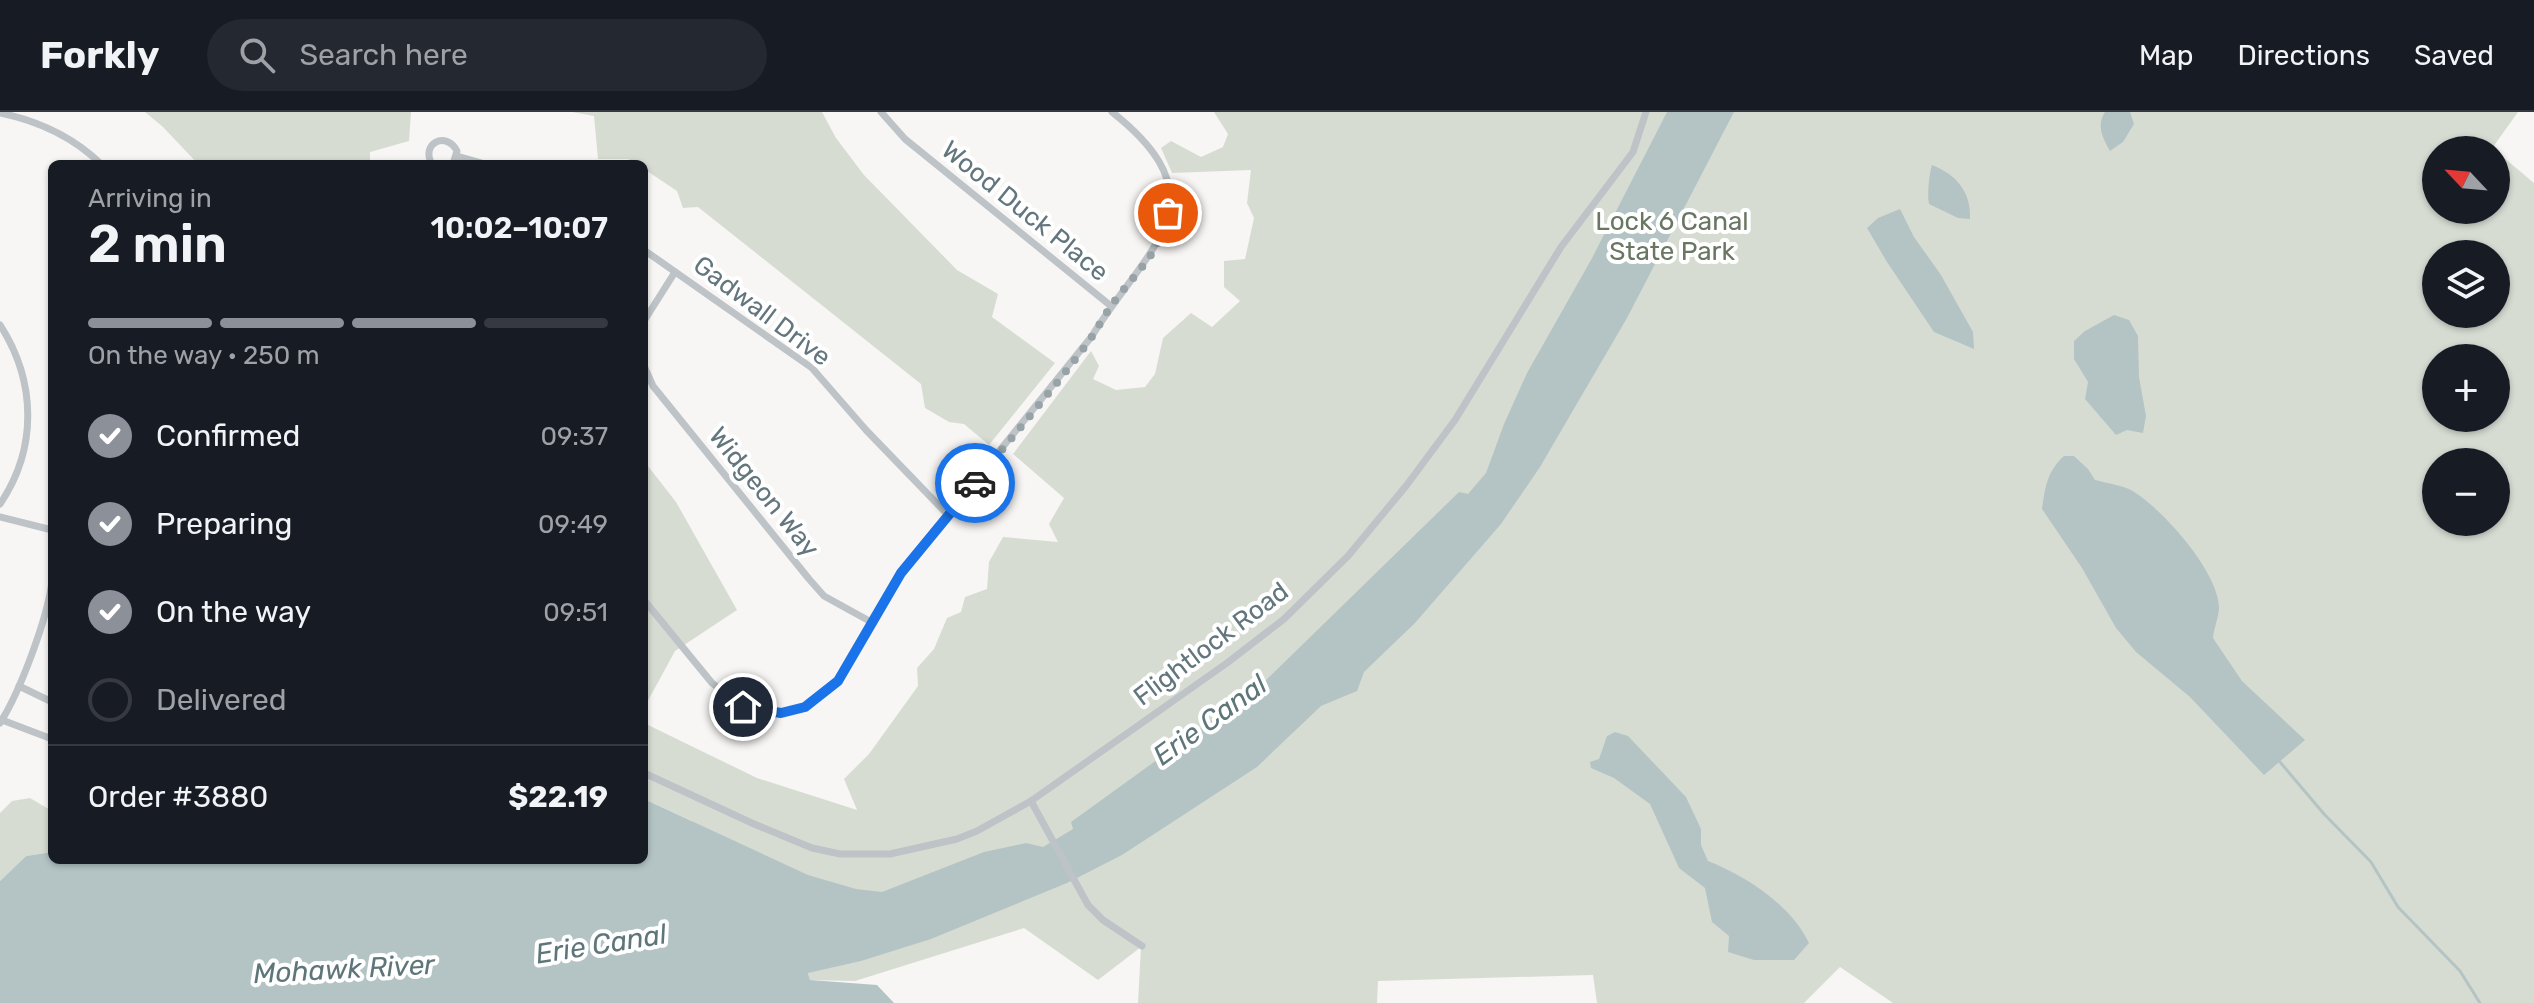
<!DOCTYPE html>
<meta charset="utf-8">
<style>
body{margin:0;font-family:Rubik,sans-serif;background:#242831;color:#f1f3f6;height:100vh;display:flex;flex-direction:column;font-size:30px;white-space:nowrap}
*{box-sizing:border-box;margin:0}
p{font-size:26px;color:#9ea1a6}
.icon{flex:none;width:44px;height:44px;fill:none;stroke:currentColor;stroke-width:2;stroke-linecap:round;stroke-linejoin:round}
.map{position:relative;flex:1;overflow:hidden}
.side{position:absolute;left:48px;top:48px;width:600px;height:704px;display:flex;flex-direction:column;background:#171b24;border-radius:12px;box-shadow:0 2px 6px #0004}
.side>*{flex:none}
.needle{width:52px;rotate:296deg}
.tools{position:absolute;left:2422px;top:24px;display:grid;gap:16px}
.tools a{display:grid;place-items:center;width:88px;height:88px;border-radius:50%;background:#171b24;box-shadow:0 2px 6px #0004;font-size:40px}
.pin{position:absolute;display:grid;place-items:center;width:68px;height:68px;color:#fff;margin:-34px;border:4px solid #fff;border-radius:50%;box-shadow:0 2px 8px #0007}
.courier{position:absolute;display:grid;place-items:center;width:80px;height:80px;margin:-40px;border:6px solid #1a73e8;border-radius:50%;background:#fff;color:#222;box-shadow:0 2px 10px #0007}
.summary em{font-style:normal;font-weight:600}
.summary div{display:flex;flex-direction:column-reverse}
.summary{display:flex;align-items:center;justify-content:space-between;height:136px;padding:0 40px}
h1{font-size:52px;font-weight:600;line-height:60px}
.bar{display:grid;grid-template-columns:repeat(4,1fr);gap:12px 8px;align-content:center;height:96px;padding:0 40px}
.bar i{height:10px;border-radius:6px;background:#363941}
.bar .current{background:#8c9099}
.bar p{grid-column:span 4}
.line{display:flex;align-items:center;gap:20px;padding:0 40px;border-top:2px solid #363941}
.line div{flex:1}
ol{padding:0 40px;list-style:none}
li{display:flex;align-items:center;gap:24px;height:88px}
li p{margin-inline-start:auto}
li .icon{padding:8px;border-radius:50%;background:#8c9099;color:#fff;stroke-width:4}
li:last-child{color:#9ea1a6}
li i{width:44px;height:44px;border:4px solid #363941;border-radius:50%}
header{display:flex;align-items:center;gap:48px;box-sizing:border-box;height:112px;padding:0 40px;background:#171b24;border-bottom:2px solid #363941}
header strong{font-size:38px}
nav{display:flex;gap:44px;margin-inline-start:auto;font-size:28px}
.search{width:560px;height:72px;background:#242831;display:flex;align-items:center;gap:20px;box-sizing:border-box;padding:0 28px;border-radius:44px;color:#9ea1a6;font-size:30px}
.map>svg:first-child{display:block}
</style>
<header>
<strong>Forkly</strong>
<div class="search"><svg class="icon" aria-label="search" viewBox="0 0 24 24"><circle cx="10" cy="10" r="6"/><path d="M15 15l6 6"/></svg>Search here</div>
<nav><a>Map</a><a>Directions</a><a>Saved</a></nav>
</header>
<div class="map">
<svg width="2534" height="891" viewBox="0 0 2534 891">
<rect width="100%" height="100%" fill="#f7f6f4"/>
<g fill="#d7dcd3" fill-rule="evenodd">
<polygon points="145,0 411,0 409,29 370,40 370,52 198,52 163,15"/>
<polygon points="572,0 822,0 836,26 864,63 957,158 998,182 992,205 1055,251 989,333 964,312 949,310 925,296 921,272 698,95 683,96 677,79 644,57 644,52 636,52 628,47 598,47 594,4"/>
<path d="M1214 0H2518L2493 35 2495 38H2436V98H2496V39L2534 71V891H1893L1840 855 1804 891H1597L1593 863 1378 869 1377 891H1138L1141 835 1098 868 1024 816 855 869 810 868 808 861 692 709 644 687V611L757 666 857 698 844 667 869 642 918 574 917 556 934 537 947 506 961 500 965 485 987 477 989 450 1003 425 1058 430 1049 412 1064 386 1013 342 1091 239 1099 254 1093 267 1116 278 1145 275 1155 262 1163 226 1191 201 1212 215 1240 189 1224 175V149L1245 147 1254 106 1247 91 1251 58 1172 61 1161 36 1171 29 1201 45 1223 35 1228 22ZM2436 142H2496V202H2436ZM2436 246H2496V306H2436ZM2436 350H2496V410H2436Z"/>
<polygon points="644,349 676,390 737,498 675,539 644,596"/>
<polygon points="30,686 52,699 52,740 26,744 0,769 0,701 12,689"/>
</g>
<g fill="#b4c4c5">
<polygon points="1667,0 1734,0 1627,206 1540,355 1501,412 1415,511 1364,560 1357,579 1321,594 1257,655 1122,743 1067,771 931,827 861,849 808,861 810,868 877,873 894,891 0,891 0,769 26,744 52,740 52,748 644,748 644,687 808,763 856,777 882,780 984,740 1026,731 1043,735 1073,717 1071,710 1262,572 1459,380 1468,382 1486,361 1504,312 1527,261 1591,148"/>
<path d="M2105 0H2130L2134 12 2123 30 2110 39C2103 26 2096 14 2105 0Z"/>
<path d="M1932 53C1957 63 1971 80 1970 107L1958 106 1929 92C1927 83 1929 62 1932 53Z"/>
<polygon points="1900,97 1914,125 1941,163 1973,220 1974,237 1934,220 1887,150 1867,116 1878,106"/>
<polygon points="2114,203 2129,208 2138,224 2139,265 2146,304 2143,321 2127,318 2116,323 2085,287 2088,270 2074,247 2074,229 2085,219"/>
<path d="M2064 344H2074L2088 357 2095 368C2106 371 2121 373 2131 378 2161 395 2218 459 2219 495 2219 504 2214 516 2213 526L2242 569 2305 628 2264 663 2190 585 2136 540 2116 516 2082 456 2042 397C2045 376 2047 359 2064 344Z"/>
<path d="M1615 620 1628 624 1686 685 1701 717V733L1708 749C1746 764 1791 793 1809 831L1794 848H1754L1728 840 1729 824 1712 810 1705 776 1679 756 1650 692 1614 666 1591 656 1590 650 1599 647 1607 624Z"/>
</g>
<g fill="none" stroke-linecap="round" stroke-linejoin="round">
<polyline stroke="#b4c4c5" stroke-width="3" points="2280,650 2324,702 2371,750 2398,795 2460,859 2480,891"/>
<g stroke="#bdc3c6" stroke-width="7">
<polyline points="881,0 905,27 1111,194"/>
<path d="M0 1C39 9 72 24 101 52"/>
<polyline points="457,44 485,52"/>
<path d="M432 52C420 32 446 18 457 39L453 52"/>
<polyline points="644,138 812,256 866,318 949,404"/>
<polyline points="644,209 675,160"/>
<path d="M0 213C36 269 38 336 0 392"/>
<polyline points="644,254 653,274 809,467 824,484 873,511"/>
<polyline points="0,405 52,418"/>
<path d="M644 488 712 571 743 595 781 601 805 595 838 569 901 461 1092 224C1146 136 1226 90 1112 0"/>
<polyline points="19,574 52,590"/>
<polyline points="2,608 52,627"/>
<path d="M0 611C20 580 48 505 52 469"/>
<polyline points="644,661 754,712 812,736 840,742 890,742 957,727 977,719 1031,689 1227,551 1284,507 1348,444 1406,374 1455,308 1561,135 1633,40 1646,0"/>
<polyline points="1031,689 1088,793 1103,808 1142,834"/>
</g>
</g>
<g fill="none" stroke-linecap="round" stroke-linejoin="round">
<path stroke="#97a3a7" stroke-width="8" stroke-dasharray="0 14.4" d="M975 371C1014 322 1055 276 1091 226 1098 216 1104 204 1111 194 1132 164 1163 139 1168 101"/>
<polyline stroke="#1a73e8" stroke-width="10" points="743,595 781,601 805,595 838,569 901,461 975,371"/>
</g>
<g text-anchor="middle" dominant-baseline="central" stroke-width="8" stroke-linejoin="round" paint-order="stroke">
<g font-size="26" fill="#63767e" stroke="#fff">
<text transform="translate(1025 99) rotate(39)">Wood Duck Place</text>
<text transform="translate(762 199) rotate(37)">Gadwall Drive</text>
<text transform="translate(764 380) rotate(51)">Widgeon Way</text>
<text transform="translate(1211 532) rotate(-37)">Flightlock Road</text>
</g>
<g font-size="26" fill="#687662" stroke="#fff">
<text x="1672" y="109">Lock 6 Canal<tspan x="1672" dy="30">State Park</tspan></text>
</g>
<g font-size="28" font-style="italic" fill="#5e7679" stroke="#fff">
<text transform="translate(1210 608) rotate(-36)">Erie Canal</text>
<text transform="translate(601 832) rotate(-9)">Erie Canal</text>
<text transform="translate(344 857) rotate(-3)">Mohawk River</text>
</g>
</g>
</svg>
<div class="tools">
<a><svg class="needle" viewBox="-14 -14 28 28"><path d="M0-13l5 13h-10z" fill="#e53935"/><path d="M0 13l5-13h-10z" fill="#9ea1a6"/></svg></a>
<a><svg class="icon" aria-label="layers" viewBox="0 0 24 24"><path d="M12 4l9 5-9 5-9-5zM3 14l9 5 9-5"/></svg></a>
<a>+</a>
<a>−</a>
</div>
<div class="pin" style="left:1168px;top:101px;background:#ea580c"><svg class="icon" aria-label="bag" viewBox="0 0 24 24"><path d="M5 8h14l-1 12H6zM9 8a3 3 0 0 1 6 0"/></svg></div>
<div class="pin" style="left:743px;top:595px;background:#1f2937"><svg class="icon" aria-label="home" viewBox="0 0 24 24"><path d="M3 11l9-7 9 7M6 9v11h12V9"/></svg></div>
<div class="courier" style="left:975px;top:371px"><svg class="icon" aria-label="car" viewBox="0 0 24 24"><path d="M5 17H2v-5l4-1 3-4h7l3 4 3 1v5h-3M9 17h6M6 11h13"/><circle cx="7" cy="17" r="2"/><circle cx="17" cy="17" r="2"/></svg></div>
<section class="side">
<div class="summary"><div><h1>2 min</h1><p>Arriving in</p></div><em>10:02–10:07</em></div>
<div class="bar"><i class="current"></i><i class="current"></i><i class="current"></i><i></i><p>On the way · 250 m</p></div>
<ol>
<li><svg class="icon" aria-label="check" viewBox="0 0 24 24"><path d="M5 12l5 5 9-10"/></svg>Confirmed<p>09:37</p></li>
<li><svg class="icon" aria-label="check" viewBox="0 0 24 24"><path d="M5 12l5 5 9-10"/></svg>Preparing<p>09:49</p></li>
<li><svg class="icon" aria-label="check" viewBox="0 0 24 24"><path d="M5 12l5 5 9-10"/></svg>On the way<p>09:51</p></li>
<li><i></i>Delivered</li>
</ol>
<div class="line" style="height:104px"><div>Order #3880</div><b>$22.19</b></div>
</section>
</div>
